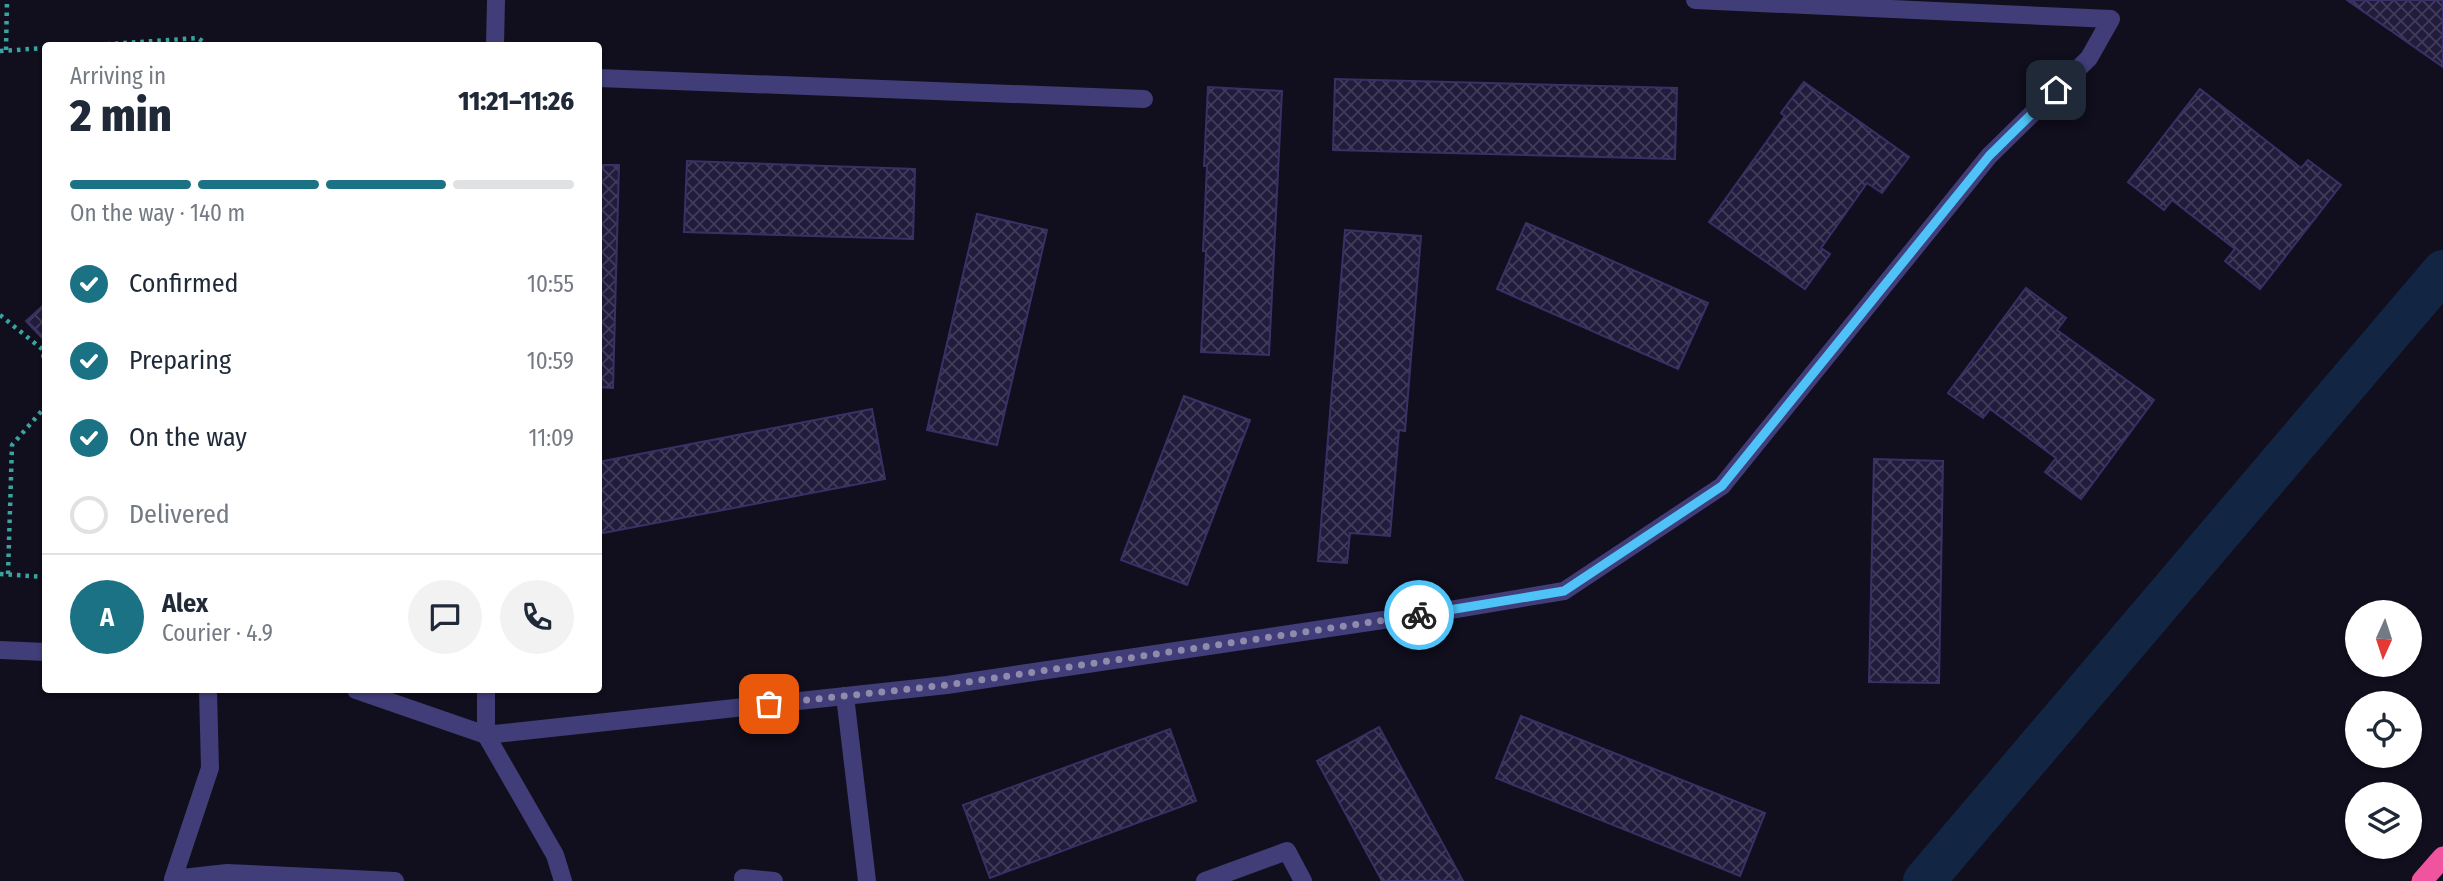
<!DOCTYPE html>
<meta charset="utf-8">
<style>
body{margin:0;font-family:"Fira Sans Condensed",sans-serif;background:#f2f2f3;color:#1f2937;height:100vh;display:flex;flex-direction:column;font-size:26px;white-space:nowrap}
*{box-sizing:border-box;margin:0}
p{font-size:23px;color:#747a83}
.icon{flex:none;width:38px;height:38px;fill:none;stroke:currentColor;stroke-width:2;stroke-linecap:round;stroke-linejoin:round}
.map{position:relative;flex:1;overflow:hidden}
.panel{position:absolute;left:42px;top:42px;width:560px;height:651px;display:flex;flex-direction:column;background:#fff;border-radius:7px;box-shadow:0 2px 5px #0004}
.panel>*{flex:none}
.needle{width:46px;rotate:183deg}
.controls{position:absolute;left:2345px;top:600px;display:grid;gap:14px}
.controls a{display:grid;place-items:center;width:77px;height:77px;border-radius:50%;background:#fff;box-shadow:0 2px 5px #0004;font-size:35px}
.pin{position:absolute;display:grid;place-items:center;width:60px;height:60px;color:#fff;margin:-30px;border-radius:14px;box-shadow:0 4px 10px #0006}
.courier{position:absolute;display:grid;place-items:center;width:70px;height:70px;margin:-35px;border:5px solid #4fc3f7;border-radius:50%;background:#fff;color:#222;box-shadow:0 2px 9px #0007}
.summary em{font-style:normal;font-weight:800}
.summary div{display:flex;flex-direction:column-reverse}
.summary{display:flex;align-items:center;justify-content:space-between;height:119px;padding:0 28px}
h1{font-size:46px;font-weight:800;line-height:52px}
.bar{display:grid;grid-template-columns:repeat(4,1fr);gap:10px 7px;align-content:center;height:84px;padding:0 28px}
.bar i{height:9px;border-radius:5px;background:#e0e1e3}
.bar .current{background:#1a7284}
.bar p{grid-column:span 4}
.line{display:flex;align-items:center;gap:18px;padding:0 28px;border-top:2px solid #e0e1e3}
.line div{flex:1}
.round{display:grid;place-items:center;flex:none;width:74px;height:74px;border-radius:37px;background:#f2f2f3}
ol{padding:0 28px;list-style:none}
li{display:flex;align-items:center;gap:21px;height:77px}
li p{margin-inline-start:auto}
li .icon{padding:7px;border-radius:50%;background:#1a7284;color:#fff;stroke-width:4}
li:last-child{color:#747a83}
li i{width:38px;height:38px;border:4px solid #e0e1e3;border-radius:50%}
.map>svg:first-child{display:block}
</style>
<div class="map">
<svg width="2443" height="881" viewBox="0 0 2443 881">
<defs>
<pattern id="building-cross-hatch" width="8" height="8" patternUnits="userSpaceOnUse" patternTransform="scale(1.75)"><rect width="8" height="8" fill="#221c3c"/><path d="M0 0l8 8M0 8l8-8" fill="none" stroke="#413c59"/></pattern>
</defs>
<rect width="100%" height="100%" fill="#110e1d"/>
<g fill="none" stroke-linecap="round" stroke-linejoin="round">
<polyline stroke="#122542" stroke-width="42" points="1924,881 2443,271"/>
</g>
<g fill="url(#building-cross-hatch)" stroke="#3b3066" stroke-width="2">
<polygon points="2347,0 2443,0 2443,67"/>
<polygon points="1335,79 1677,88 1675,159 1333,150"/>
<polygon points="1804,82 1909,157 1882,193 1867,183 1821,248 1830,254 1805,289 1709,222 1785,116 1781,113"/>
<polygon points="1208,87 1282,91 1269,355 1201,352 1206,251 1203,251 1207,166 1204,166"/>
<polygon points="2200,89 2301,168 2308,160 2341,185 2260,289 2225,261 2235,249 2172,200 2164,210 2128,182"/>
<polygon points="687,161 915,169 913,239 684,232"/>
<polygon points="598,165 619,165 613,388 598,387"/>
<polygon points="977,214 1047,230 997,445 927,430"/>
<polygon points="1526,223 1708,303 1678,369 1497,289"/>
<polygon points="1345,230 1421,236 1405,431 1399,430 1390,536 1350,533 1347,563 1318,561"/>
<polygon points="2026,288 2066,318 2057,330 2154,400 2081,499 2045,472 2056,458 1990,409 1983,418 1948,393"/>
<polygon points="46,303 46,342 26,321"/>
<polygon points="1184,396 1250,420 1187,585 1121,560"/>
<polygon points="872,409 885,479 598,534 598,462"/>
<polygon points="1874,459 1943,461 1939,683 1869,682"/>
<polygon points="1521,716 1765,813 1740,876 1496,778"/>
<polygon points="1379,727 1463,881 1382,881 1317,761"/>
<polygon points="1170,729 1196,801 990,878 963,805"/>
</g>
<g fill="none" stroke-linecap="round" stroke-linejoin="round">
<g stroke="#38a59f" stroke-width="4.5" stroke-dasharray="3.5 5" stroke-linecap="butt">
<polyline points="81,46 198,38 209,46"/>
<polyline points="6,50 7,0"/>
<polyline points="0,51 46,48"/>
<polyline points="0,315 42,349 46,369"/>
<polyline points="0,574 46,577"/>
<polyline points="8,574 12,445 46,406"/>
</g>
<g stroke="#403d78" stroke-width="18">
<polyline points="495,46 496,0"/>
<polyline points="598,78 1144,99"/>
<polyline points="0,650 46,652"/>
<polyline points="208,690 210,768 173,879 227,873 395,881"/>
<polyline points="356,690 486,735 947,685 1450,610 1564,591 1722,486 1989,156 2089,58 2111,19 1695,0"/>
<polyline points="486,690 486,735 555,855 563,881"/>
<polyline points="845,696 867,881"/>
<polyline points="743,878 774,881"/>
<polyline points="1205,881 1287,851 1303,881"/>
</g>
<polyline stroke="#f0549e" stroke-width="21" points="2422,881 2443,857"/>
</g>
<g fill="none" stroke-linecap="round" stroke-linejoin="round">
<polyline stroke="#908bad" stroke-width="7" stroke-dasharray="0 12.6" points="769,704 947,685 1419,615"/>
<polyline stroke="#4fc3f7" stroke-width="9" points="1419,615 1564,591 1722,486 1989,156 2056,90"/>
</g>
</svg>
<div class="controls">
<a><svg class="needle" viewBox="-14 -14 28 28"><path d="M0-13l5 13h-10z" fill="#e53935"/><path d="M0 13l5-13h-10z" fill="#747a83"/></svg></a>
<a><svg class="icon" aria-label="locate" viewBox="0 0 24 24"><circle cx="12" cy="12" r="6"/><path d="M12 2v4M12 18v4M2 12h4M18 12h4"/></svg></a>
<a><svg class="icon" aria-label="layers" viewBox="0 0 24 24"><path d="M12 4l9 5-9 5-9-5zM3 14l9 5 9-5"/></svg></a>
</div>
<div class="pin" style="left:769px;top:704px;background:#ea580c"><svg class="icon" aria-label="bag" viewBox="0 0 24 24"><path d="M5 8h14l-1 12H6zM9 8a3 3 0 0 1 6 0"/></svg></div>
<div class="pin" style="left:2056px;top:90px;background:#1f2937"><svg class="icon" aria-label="home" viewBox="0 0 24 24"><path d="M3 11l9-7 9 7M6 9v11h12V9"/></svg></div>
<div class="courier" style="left:1419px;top:615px"><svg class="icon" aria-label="bike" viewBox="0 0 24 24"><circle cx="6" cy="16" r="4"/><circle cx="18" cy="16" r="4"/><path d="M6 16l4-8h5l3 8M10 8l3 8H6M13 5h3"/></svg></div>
<section class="panel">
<div class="summary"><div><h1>2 min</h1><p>Arriving in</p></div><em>11:21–11:26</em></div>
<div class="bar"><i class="current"></i><i class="current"></i><i class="current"></i><i></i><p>On the way · 140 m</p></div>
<ol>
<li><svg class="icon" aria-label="check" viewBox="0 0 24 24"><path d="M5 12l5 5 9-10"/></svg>Confirmed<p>10:55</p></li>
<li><svg class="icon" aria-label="check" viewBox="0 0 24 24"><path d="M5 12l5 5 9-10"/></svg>Preparing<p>10:59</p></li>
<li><svg class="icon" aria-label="check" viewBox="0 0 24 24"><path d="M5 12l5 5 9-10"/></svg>On the way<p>11:09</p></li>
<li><i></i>Delivered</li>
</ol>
<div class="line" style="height:126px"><b class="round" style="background:#1a7284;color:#fff">A</b><div><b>Alex</b><p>Courier · 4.9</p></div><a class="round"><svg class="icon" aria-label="chat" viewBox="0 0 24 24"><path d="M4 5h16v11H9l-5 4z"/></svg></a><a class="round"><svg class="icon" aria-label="phone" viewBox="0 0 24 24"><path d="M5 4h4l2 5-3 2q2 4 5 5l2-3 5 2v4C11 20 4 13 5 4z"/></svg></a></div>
</section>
</div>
